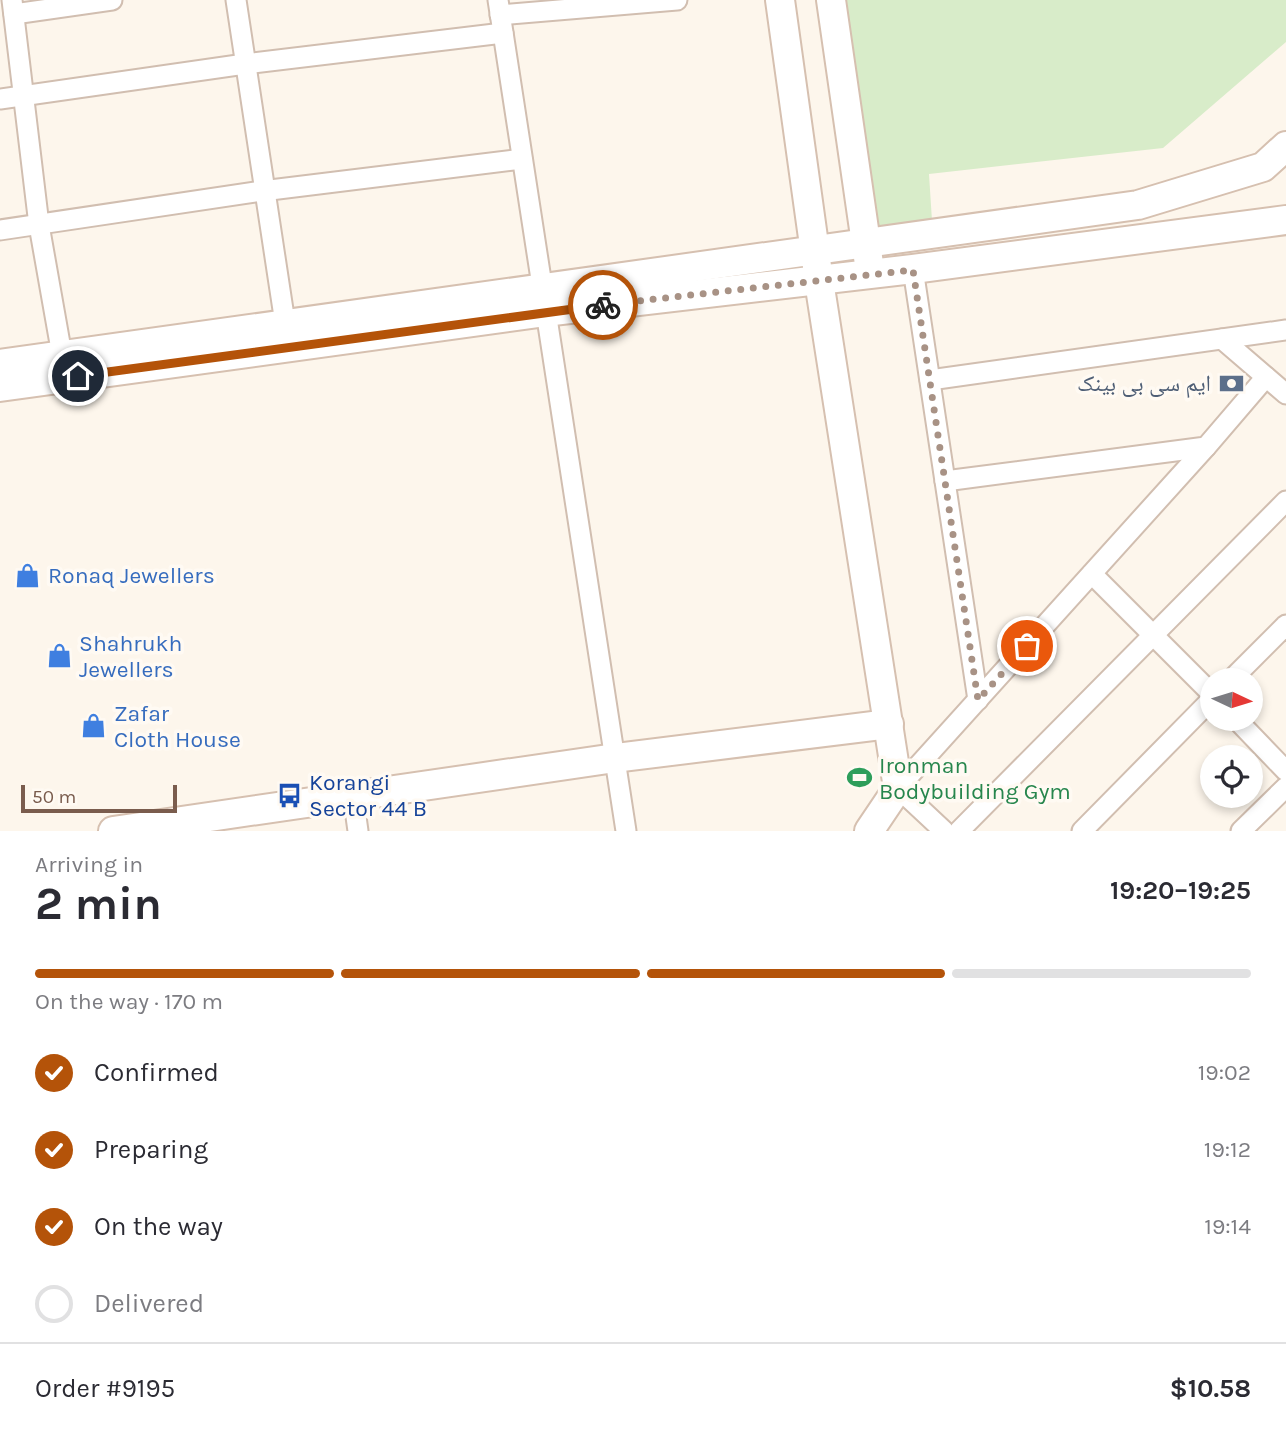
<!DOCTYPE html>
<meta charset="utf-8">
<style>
body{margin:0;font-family:Karla,"Noto Naskh Arabic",sans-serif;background:#f2f2f3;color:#2b2b33;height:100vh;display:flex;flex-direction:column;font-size:26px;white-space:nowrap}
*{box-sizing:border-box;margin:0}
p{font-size:23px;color:#7c7c81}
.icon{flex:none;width:38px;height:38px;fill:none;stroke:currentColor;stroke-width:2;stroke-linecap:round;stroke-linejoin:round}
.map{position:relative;height:831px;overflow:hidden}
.panel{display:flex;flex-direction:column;background:#fff;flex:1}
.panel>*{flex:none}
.needle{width:46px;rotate:94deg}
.controls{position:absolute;left:1200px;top:668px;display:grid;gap:14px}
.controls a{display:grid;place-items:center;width:63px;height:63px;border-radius:50%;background:#fff;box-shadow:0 4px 10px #0003;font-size:35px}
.scale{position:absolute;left:21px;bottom:18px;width:156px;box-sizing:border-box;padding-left:7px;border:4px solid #7a5c4d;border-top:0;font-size:19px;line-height:24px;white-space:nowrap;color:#7a5c4d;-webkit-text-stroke:5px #fffaf3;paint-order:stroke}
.pin{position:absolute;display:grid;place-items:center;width:60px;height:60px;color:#fff;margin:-30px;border:4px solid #fff;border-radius:50%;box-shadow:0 2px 7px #0007}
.courier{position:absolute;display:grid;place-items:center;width:70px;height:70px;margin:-35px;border:5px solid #b45309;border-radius:50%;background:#fff;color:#222;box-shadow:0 2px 9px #0007}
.headline em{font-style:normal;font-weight:700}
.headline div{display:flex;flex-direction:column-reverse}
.headline{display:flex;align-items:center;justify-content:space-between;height:119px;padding:0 35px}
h1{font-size:46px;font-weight:700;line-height:52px}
.bar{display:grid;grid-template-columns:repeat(4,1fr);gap:10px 7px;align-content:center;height:84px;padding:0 35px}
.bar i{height:9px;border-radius:5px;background:#e1e1e2}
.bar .selected{background:#b45309}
.bar p{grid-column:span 4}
.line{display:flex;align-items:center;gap:18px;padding:0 35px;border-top:2px solid #e1e1e2}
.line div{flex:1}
ol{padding:0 35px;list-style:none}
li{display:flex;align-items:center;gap:21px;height:77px}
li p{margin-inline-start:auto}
li .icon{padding:7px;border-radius:50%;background:#b45309;color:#fff;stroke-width:4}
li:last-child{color:#7c7c81}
li i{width:38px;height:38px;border:4px solid #e1e1e2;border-radius:50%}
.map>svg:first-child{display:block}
</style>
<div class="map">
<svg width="1286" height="831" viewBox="0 0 1286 831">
<rect width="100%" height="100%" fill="#fdf6ec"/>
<polygon fill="#d8ecc9" points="833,0 1286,0 1286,42 1163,148 929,174 932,221 866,229"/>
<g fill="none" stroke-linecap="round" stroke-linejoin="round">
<defs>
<g id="street">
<polyline points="12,0 39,225 62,355"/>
<polyline points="236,0 285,323"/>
<polyline points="498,0 626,831"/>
<polyline points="14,14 112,0"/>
<polyline points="500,15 677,0"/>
<polyline points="0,99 245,64 503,33"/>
<polyline points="0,230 262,191 522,159"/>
<polyline points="913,269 978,700"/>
<polyline points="1222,339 1286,394"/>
<polyline points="930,380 1286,330"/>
<polyline points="945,481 1206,447 1266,377"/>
<polyline points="1092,574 1213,695"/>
<polyline points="1230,681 1286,625"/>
<polyline points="1236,719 1286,771"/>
<polyline points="353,795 358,831"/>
<polyline points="944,831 898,788 1206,447"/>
<polyline points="959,831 1286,501"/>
<polyline points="1082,831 1213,698"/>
<polyline points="1241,831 1286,787"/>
</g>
<g id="secondary">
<polyline points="780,0 819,281 898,788 869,831"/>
<polyline points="831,0 869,264"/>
<polyline points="0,364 1138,205 1263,167 1286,146"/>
<polyline points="0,387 546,312 913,269 1286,220"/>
<polyline points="113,831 615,758 889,724"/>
</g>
</defs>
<use href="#street" stroke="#d1beb0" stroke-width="23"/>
<use href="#secondary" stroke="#d6c0b0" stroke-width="32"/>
<use href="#street" stroke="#fff" stroke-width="19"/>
<use href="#secondary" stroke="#fff" stroke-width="28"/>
</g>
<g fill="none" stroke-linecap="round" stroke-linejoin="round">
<polyline stroke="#a89285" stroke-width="7" stroke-dasharray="0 12.6" points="603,305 913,270 978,700 1027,646"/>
<polyline stroke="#b45309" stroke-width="9" points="78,376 603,305"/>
</g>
<defs>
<symbol id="bank-bare" viewBox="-9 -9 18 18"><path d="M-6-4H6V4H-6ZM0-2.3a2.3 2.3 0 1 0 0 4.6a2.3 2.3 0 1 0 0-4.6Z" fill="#5c6f8a" stroke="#fffaf3" stroke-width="2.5" paint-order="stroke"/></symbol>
<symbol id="shop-bare" viewBox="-9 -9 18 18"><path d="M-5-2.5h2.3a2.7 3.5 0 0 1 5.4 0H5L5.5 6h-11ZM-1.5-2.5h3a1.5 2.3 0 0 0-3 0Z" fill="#3f7fe0" stroke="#fffaf3" stroke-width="2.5" paint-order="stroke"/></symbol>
<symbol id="stadium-bare" viewBox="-9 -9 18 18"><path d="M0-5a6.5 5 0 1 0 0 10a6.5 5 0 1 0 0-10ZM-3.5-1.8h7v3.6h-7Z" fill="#2e9e5b" stroke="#fffaf3" stroke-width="2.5" paint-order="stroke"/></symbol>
<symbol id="bus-bare" viewBox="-9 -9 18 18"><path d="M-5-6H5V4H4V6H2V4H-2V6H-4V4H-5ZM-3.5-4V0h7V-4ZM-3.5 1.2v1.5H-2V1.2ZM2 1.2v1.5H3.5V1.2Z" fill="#1a4fb4" stroke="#fffaf3" stroke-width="2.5" paint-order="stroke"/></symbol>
</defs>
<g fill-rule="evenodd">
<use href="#bank-bare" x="1214" y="366" width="35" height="35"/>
<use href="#shop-bare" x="10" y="558" width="35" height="35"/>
<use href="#shop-bare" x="42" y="638" width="35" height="35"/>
<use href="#shop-bare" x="76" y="708" width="35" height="35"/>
<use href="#stadium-bare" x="842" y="760" width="35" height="35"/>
<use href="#bus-bare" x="272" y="778" width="35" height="35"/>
</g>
<g text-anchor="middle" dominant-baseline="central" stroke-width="7" stroke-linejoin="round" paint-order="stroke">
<g font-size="23" fill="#4e5e75" stroke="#fffaf3" text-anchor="end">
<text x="1211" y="383">ایم سی بی بینک</text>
</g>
<g font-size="23" fill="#366cbe" stroke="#fffaf3" text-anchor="start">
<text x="48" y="575">Ronaq Jewellers</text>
<text x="79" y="643">Shahrukh<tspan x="79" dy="26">Jewellers</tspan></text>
<text x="114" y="713">Zafar<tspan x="114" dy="26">Cloth House</tspan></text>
</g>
<g font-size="23" fill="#27864d" stroke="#fffaf3" text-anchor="start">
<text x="879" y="765">Ironman<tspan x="879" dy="26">Bodybuilding Gym</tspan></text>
</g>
<g font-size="23" fill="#164399" stroke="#fffaf3" text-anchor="start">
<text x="309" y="782">Korangi<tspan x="309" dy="26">Sector 44 B</tspan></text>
</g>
</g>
</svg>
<div class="controls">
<a><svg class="needle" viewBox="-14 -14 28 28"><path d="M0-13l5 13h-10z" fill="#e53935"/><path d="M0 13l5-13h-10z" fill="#7c7c81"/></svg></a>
<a><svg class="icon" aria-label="locate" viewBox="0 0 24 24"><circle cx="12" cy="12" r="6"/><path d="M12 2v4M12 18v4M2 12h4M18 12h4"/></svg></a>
</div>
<div class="scale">50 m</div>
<div class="pin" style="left:1027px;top:646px;background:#ea580c"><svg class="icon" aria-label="bag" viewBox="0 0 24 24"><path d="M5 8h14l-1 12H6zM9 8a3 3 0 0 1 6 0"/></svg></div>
<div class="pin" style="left:78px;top:376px;background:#1f2937"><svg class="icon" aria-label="home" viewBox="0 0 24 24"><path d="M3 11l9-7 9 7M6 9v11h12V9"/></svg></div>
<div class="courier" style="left:603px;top:305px"><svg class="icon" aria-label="bike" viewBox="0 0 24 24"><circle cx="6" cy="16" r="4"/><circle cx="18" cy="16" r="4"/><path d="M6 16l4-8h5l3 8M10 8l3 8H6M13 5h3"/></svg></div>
</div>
<section class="panel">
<div class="headline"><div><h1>2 min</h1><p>Arriving in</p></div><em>19:20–19:25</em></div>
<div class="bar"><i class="selected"></i><i class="selected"></i><i class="selected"></i><i></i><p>On the way · 170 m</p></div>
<ol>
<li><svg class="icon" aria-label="check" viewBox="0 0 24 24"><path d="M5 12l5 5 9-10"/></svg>Confirmed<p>19:02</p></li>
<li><svg class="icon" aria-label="check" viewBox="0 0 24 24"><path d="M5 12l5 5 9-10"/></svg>Preparing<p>19:12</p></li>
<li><svg class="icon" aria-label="check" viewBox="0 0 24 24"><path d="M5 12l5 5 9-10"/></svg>On the way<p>19:14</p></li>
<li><i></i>Delivered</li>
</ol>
<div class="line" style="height:91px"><div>Order #9195</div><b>$10.58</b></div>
</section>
